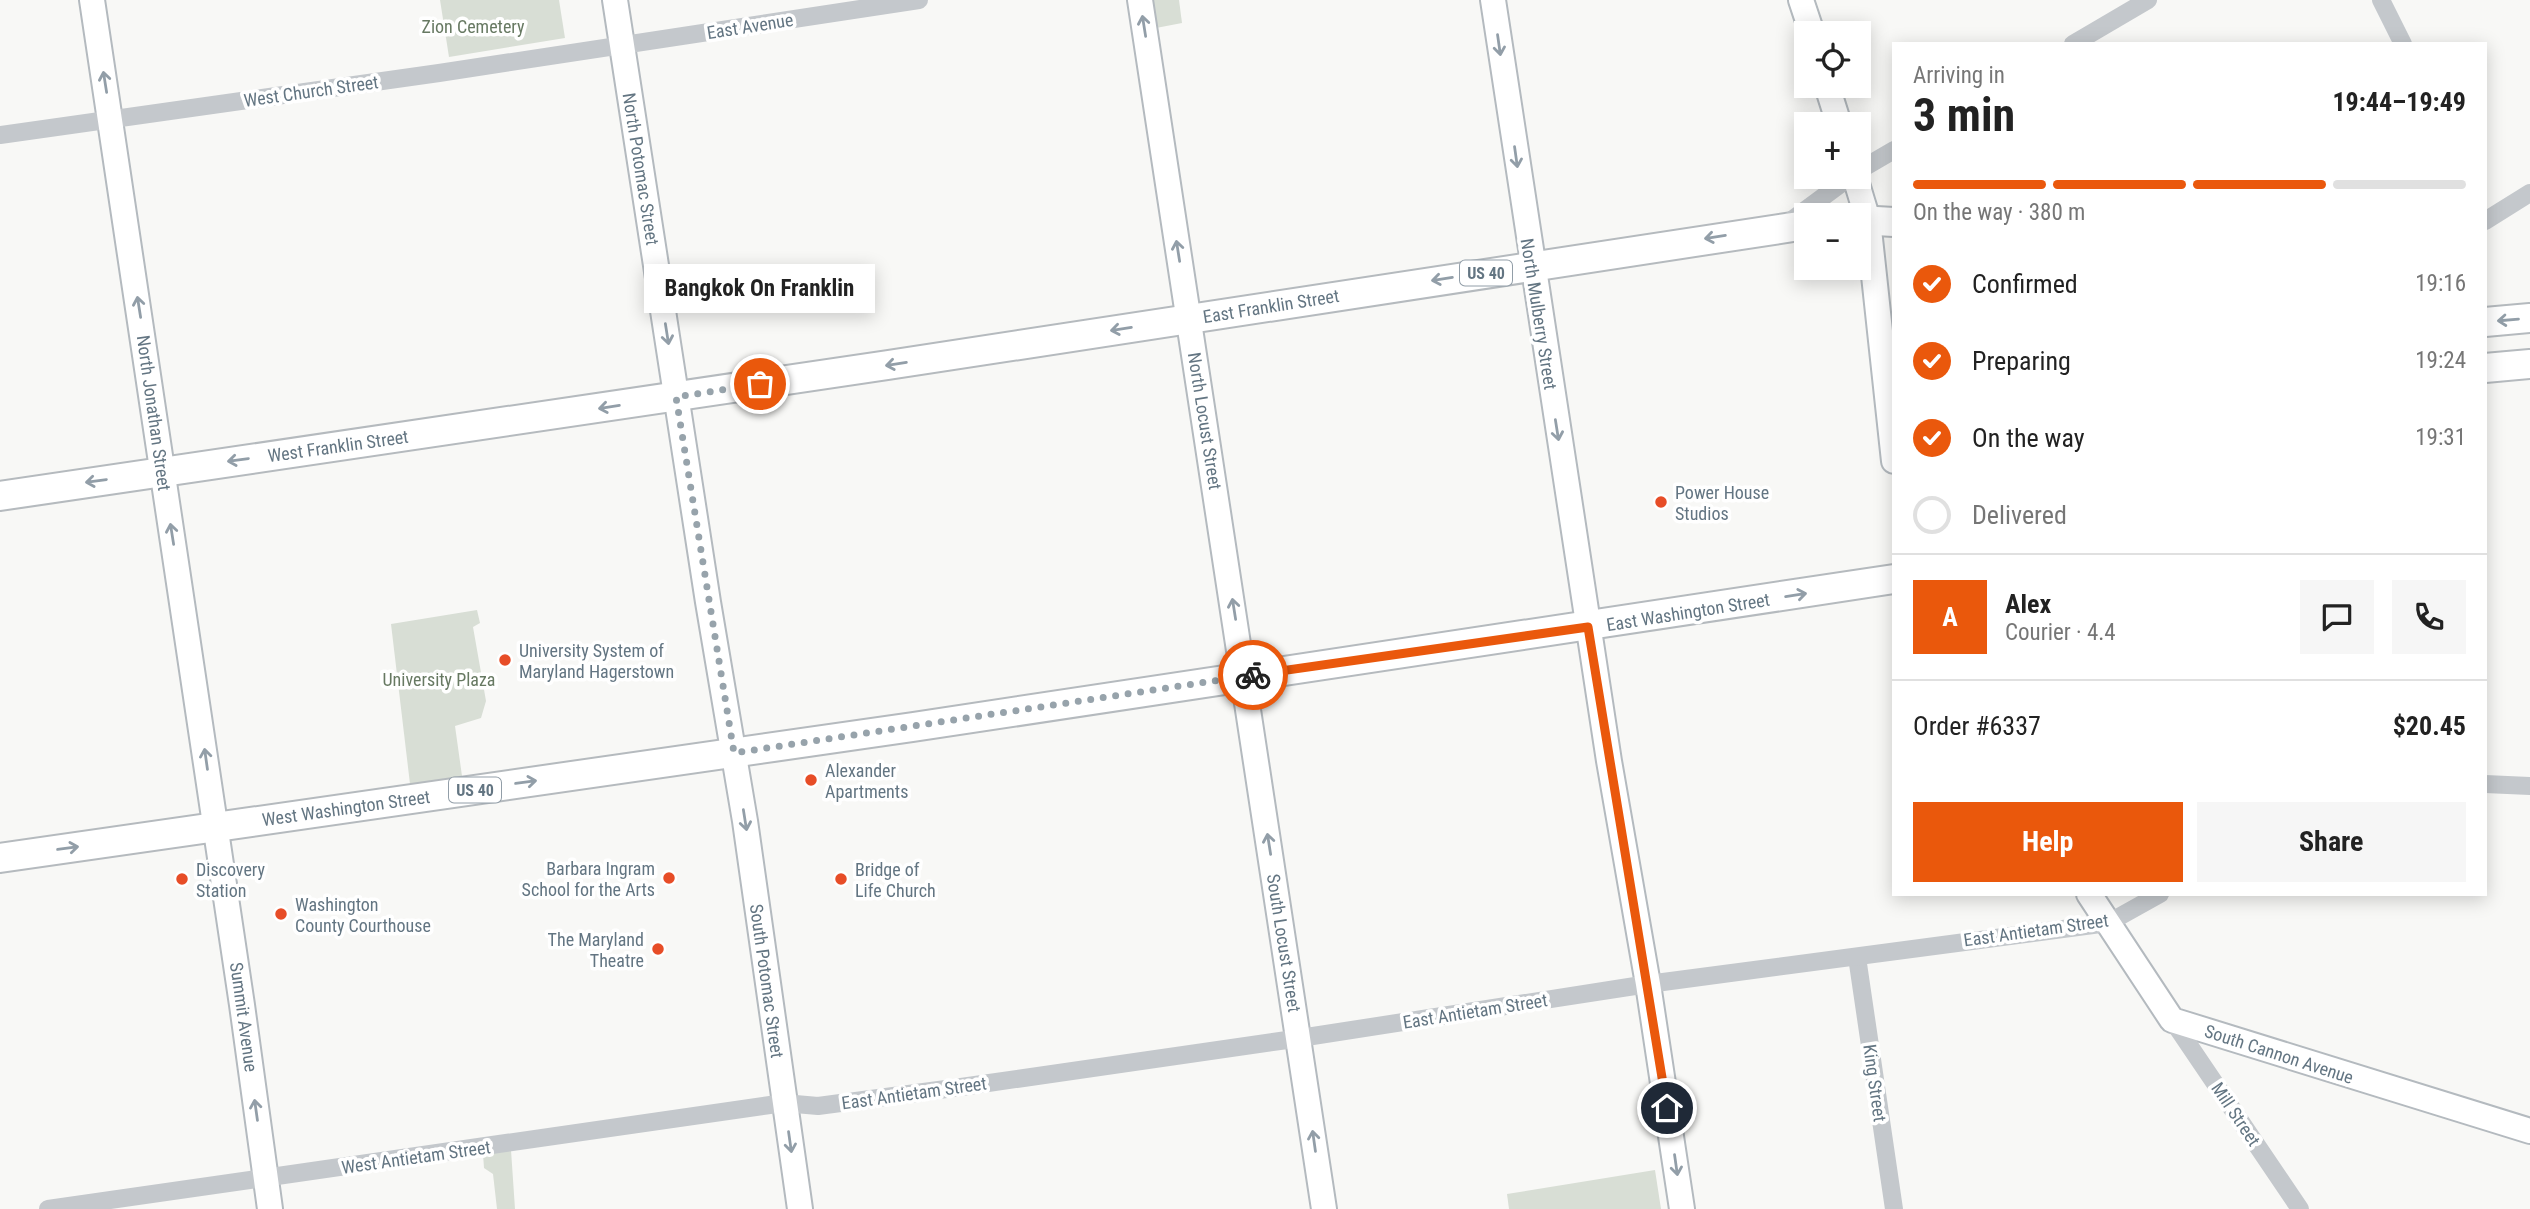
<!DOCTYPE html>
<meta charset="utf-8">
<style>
body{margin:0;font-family:"Roboto Condensed",sans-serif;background:#f6f6f6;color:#222;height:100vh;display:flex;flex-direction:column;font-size:26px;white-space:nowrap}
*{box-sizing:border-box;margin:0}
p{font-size:23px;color:#767676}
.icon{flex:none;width:38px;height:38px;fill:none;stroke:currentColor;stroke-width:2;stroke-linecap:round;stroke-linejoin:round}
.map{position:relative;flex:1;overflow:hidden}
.sheet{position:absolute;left:1892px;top:42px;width:595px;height:854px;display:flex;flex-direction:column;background:#fff;border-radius:0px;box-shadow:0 4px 18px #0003}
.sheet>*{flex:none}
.tools{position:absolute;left:1794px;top:21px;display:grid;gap:14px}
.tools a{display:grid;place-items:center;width:77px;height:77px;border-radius:0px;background:#fff;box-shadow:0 4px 18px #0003;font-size:35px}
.pin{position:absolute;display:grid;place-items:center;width:60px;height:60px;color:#fff;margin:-30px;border:4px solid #fff;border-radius:50%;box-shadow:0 2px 7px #0007}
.courier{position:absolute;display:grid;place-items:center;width:70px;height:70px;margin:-35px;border:5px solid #ea580c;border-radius:50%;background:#fff;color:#222;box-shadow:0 2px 9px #0007}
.bubble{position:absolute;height:49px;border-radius:0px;background:#fff;box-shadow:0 4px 18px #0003;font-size:23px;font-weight:700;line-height:49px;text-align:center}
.overview em{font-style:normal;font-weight:700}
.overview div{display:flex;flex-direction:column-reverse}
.overview{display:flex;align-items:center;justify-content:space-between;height:119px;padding:0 21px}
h1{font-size:46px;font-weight:700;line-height:52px}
.bar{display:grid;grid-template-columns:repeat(4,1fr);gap:10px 7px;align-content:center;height:84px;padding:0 21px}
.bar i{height:9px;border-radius:5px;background:#e0e0e0}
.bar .current{background:#ea580c}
.bar p{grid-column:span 4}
.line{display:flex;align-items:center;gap:18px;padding:0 21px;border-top:2px solid #e0e0e0}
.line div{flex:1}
.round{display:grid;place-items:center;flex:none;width:74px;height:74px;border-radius:0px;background:#f6f6f6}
ol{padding:0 21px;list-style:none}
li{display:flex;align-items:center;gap:21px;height:77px}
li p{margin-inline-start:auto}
li .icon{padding:7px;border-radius:50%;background:#ea580c;color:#fff;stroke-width:4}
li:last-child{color:#767676}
li i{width:38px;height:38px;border:4px solid #e0e0e0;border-radius:50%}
.primary-button{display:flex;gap:14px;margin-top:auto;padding:14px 21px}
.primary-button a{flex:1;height:80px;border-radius:0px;background:#ea580c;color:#fff;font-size:28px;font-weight:700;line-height:80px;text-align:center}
.primary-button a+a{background:#f6f6f6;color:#222}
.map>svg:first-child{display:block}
</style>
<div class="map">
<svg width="2530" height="1209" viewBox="0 0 2530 1209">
<rect width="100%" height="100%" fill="#f8f8f6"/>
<g fill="#d8ded5">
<polygon points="440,0 559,0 565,38 449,57"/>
<polygon points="1152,0 1179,0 1182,23 1156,28"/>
<polygon points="477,610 480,623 473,627 486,701 481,718 455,726 462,776 410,784 391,624"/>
<polygon points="511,1150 515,1209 497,1209 493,1174 484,1168 483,1154"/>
<polygon points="1655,1170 1661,1209 1509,1209 1507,1194"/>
</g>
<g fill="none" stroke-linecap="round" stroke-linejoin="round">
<defs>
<g id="secondary">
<polyline points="92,0 242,1005 270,1209"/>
<polyline points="615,0 708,602 745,821 800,1209"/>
<polyline points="1140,0 1324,1209"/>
<polyline points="1493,0 1609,761 1648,984 1682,1209"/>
<polyline points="1801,0 1812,33"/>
<polyline points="1827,86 1839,124"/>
<polyline points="1855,177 1868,220 1894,461"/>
<polyline points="2089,894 2172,1020 2530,1131"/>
</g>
<g id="primary">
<polyline points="1858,220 1894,222"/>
<polyline points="2485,322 2530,318"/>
<polyline points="2485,368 2530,364"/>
<polyline points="0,496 888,365 1806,225"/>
<polyline points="0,858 913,727 1894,579"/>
</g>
</defs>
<use href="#secondary" stroke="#b4babf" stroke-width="28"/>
<use href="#primary" stroke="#b5babe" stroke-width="32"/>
<g stroke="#c4c8cc" stroke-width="18">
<polyline points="2381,0 2403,44"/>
<polyline points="2073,44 2148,0"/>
<polyline points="0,135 439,73 919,0"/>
<polyline points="1858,171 1894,150"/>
<polyline points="2485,221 2530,193"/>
<polyline points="1785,225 1850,177"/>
<polyline points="2485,784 2530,786"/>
<polyline points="1857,957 1894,1209"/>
<polyline points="2172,1020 2300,1209"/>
<polyline points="48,1209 784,1103 818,1106 961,1087 1287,1040 1648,984 2108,923 2160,894"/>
</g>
<use href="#secondary" stroke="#fff" stroke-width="24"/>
<use href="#primary" stroke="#fff" stroke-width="28"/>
</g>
<defs><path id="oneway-shaft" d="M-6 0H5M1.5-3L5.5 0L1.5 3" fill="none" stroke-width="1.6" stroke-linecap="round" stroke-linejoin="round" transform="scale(1.75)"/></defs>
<g stroke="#929ea8">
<use href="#oneway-shaft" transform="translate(1144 26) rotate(-99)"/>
<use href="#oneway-shaft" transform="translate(1499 45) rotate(82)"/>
<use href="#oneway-shaft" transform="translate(105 82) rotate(-99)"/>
<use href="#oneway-shaft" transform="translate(1516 157) rotate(82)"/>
<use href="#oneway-shaft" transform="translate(1715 237) rotate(171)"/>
<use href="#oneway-shaft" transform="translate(1178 251) rotate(-99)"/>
<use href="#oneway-shaft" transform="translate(1442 279) rotate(171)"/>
<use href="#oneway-shaft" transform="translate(139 307) rotate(-99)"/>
<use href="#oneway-shaft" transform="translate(2508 320) rotate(175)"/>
<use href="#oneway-shaft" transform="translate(1121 329) rotate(171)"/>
<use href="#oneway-shaft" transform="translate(667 334) rotate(81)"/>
<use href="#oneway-shaft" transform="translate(896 364) rotate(171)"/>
<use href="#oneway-shaft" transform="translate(609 407) rotate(171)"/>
<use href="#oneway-shaft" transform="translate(1557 430) rotate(81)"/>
<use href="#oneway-shaft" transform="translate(238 460) rotate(172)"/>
<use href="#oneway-shaft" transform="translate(96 481) rotate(172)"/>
<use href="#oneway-shaft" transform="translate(172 534) rotate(-99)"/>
<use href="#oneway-shaft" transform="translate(1796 595) rotate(-9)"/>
<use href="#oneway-shaft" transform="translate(1234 609) rotate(-99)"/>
<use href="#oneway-shaft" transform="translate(206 759) rotate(-98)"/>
<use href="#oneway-shaft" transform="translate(526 782) rotate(-8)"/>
<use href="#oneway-shaft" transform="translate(745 820) rotate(81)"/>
<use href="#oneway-shaft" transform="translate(1269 844) rotate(-99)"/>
<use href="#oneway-shaft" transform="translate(68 848) rotate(-8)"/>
<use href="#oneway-shaft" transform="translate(256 1110) rotate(-98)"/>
<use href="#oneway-shaft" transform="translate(1314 1141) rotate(-98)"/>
<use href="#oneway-shaft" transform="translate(790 1142) rotate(82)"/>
<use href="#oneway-shaft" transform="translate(1676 1165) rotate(82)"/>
</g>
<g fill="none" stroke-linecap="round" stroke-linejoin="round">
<polyline stroke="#97a3ab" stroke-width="7" stroke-dasharray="0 12.6" points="760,384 676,397 734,753 1253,675"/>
<polyline stroke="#ea580c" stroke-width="9" points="1253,675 1588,627 1667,1108"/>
</g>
<g fill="#e74d27" stroke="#fff" stroke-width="2.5">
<circle cx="1661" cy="502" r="7"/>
<circle cx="505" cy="660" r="7"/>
<circle cx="811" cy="780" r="7"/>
<circle cx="669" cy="878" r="7"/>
<circle cx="182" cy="879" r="7"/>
<circle cx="841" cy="879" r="7"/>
<circle cx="281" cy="914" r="7"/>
<circle cx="658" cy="949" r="7"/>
</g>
<g text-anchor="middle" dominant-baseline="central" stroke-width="7" stroke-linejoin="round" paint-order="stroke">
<g fill="#fff" stroke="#929ea8" stroke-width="2">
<rect x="1460" y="260.5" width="52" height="25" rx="5"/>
<rect x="449" y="777.5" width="52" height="25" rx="5"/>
</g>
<g font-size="16" font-weight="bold" fill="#637582">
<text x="1486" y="273">US 40</text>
<text x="475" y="790">US 40</text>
</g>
<g font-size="18" fill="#677962" stroke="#fff">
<text x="473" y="26">Zion Cemetery</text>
<text x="439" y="679">University Plaza</text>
</g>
<g font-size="18" fill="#637582" stroke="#fff">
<text transform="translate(750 26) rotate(-9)">East Avenue</text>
<text transform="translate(311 91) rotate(-8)">West Church Street</text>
<text transform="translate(641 169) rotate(81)">North Potomac Street</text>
<text transform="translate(1271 306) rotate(-9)">East Franklin Street</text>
<text transform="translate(1539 314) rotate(81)">North Mulberry Street</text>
<text transform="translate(154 413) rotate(82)">North Jonathan Street</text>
<text transform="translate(1205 421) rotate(81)">North Locust Street</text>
<text transform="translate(338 446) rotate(-8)">West Franklin Street</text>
<text transform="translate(1688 612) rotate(-9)">East Washington Street</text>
<text transform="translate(346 808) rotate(-8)">West Washington Street</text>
<text transform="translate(2036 930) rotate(-8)">East Antietam Street</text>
<text transform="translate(1284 943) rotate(81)">South Locust Street</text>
<text transform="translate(767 981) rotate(82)">South Potomac Street</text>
<text transform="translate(1475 1011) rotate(-9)">East Antietam Street</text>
<text transform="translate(244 1017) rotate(82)">Summit Avenue</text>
<text transform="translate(2279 1054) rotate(18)">South Cannon Avenue</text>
<text transform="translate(1875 1083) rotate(82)">King Street</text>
<text transform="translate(914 1093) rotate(-8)">East Antietam Street</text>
<text transform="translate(2236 1114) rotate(56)">Mill Street</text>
<text transform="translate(416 1157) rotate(-8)">West Antietam Street</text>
</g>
<g font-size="18" fill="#637582" stroke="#fff" text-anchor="start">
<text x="1675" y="492">Power House<tspan x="1675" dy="21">Studios</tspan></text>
<text x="519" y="650">University System of<tspan x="519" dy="21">Maryland Hagerstown</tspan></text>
<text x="825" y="770">Alexander<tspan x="825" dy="21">Apartments</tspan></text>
<text x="655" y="868" text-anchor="end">Barbara Ingram<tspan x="655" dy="21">School for the Arts</tspan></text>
<text x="196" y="869">Discovery<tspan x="196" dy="21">Station</tspan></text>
<text x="855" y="869">Bridge of<tspan x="855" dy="21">Life Church</tspan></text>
<text x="295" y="904">Washington<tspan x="295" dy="21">County Courthouse</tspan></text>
<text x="644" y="939" text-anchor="end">The Maryland<tspan x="644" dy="21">Theatre</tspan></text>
</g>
</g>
</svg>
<div class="tools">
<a><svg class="icon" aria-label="locate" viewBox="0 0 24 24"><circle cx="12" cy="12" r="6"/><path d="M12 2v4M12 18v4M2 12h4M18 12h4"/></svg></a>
<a>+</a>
<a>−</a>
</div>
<div class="pin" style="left:760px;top:384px;background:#ea580c"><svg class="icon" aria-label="bag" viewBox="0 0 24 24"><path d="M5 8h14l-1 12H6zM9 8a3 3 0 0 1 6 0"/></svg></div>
<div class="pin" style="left:1667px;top:1108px;background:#1f2937"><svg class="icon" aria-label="home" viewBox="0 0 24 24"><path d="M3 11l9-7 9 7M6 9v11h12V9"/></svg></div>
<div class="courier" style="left:1253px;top:675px"><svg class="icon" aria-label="bike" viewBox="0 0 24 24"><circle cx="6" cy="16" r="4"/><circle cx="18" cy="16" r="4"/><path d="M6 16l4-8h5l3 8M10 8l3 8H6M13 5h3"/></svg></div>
<div class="bubble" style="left:644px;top:264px;width:231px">Bangkok On Franklin</div>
<section class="sheet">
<div class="overview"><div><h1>3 min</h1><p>Arriving in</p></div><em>19:44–19:49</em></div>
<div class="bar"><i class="current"></i><i class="current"></i><i class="current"></i><i></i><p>On the way · 380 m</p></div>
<ol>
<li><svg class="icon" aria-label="check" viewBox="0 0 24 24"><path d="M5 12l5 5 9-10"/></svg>Confirmed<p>19:16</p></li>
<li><svg class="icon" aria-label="check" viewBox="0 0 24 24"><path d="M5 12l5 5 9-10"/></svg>Preparing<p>19:24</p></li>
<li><svg class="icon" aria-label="check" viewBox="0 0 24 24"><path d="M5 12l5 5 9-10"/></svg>On the way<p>19:31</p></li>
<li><i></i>Delivered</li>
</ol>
<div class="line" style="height:126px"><b class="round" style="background:#ea580c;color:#fff">A</b><div><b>Alex</b><p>Courier · 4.4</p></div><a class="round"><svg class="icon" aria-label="chat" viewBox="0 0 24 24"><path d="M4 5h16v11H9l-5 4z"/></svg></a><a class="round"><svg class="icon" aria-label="phone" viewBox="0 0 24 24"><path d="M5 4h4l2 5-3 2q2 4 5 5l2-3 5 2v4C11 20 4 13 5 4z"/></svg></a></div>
<div class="line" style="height:91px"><div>Order #6337</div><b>$20.45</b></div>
<div class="primary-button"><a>Help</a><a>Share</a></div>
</section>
</div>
